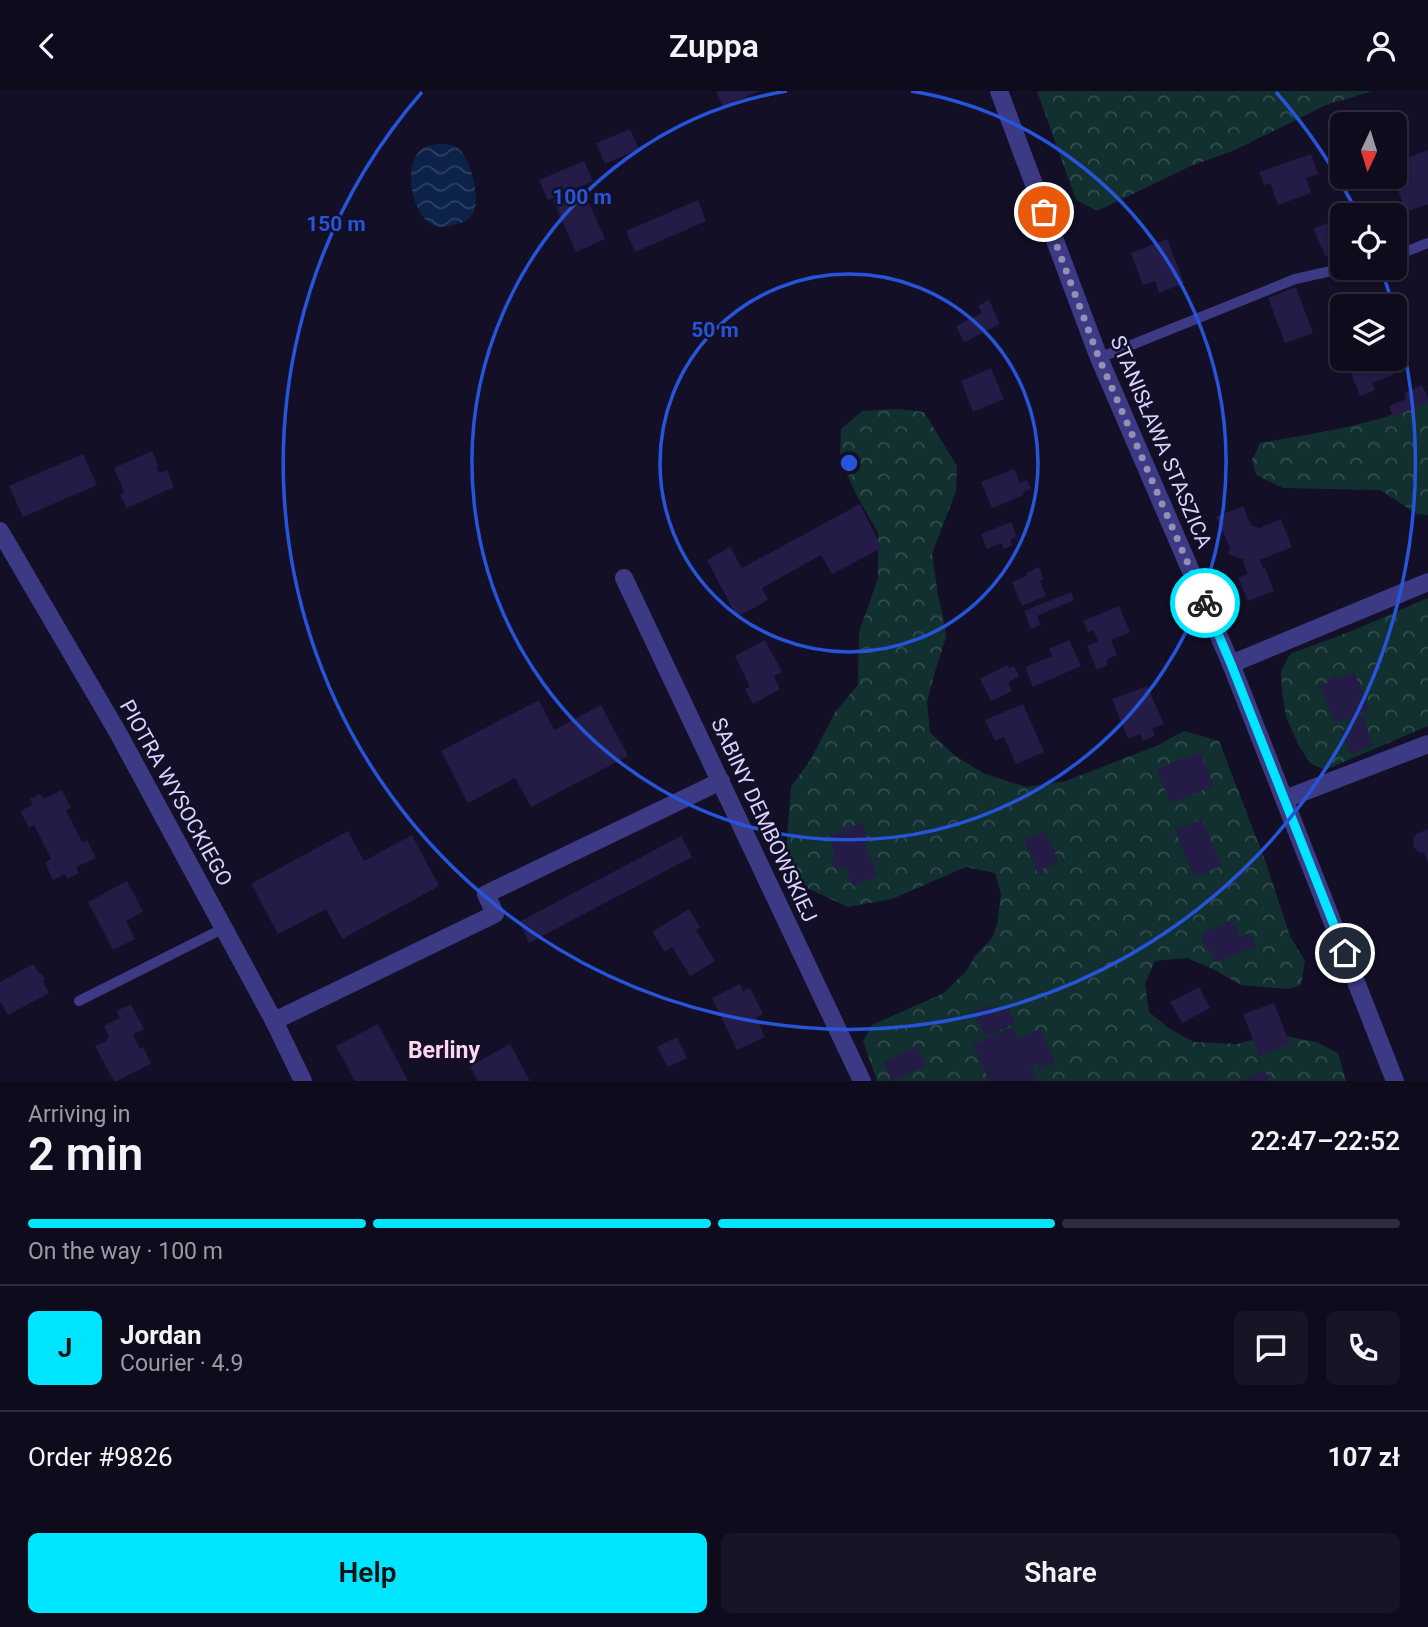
<!DOCTYPE html>
<meta charset="utf-8">
<style>
body{margin:0;font-family:Roboto,sans-serif;background:#171425;color:#f1f3f6;height:100vh;display:flex;flex-direction:column;font-size:26px;white-space:nowrap}
*{box-sizing:border-box;margin:0}
p{font-size:23px;color:#9b9ba3}
.icon{flex:none;width:38px;height:38px;fill:none;stroke:currentColor;stroke-width:2;stroke-linecap:round;stroke-linejoin:round}
.map{position:relative;height:990px;overflow:hidden}
.drawer{display:flex;flex-direction:column;background:#0e0b1c;flex:1}
.drawer>*{flex:none}
.needle{width:46px;rotate:184deg}
.buttons{position:absolute;left:1330px;top:21px;display:grid;gap:14px}
.buttons a{display:grid;place-items:center;width:77px;height:77px;border-radius:10px;background:#0e0b1c;box-shadow:0 2px 5px #0004,0 0 0 2px #2e2b3b;font-size:35px}
.pin{position:absolute;display:grid;place-items:center;width:60px;height:60px;color:#fff;margin:-30px;border:4px solid #fff;border-radius:50%;box-shadow:0 2px 7px #0007}
.courier{position:absolute;display:grid;place-items:center;width:70px;height:70px;margin:-35px;border:5px solid #00e5ff;border-radius:50%;background:#fff;color:#222;box-shadow:0 2px 9px #0007}
.headline em{font-style:normal;font-weight:600}
.headline div{display:flex;flex-direction:column-reverse}
.headline{display:flex;align-items:center;justify-content:space-between;height:119px;padding:0 28px}
h1{font-size:46px;font-weight:600;line-height:52px}
.bar{display:grid;grid-template-columns:repeat(4,1fr);gap:10px 7px;align-content:center;height:84px;padding:0 28px}
.bar i{height:9px;border-radius:5px;background:#2e2b3b}
.bar .current{background:#00e5ff}
.bar p{grid-column:span 4}
.line{display:flex;align-items:center;gap:18px;padding:0 28px;border-top:2px solid #2e2b3b}
.line div{flex:1}
.round{display:grid;place-items:center;flex:none;width:74px;height:74px;border-radius:10px;background:#171425}
.cta{display:flex;gap:14px;margin-top:auto;padding:14px 28px}
.cta a{flex:1;height:80px;border-radius:10px;background:#00e5ff;color:#111;font-size:28px;font-weight:600;line-height:80px;text-align:center}
.cta a+a{background:#171425;color:#f1f3f6}
header{display:flex;justify-content:space-between;align-items:center;height:91px;padding:0 28px;background:#0e0b1c;font-size:32px;font-weight:600}
.map>svg:first-child{display:block}
</style>
<header><svg class="icon" aria-label="back" viewBox="0 0 24 24"><path d="M15 5l-7 7 7 7"/></svg>Zuppa<svg class="icon" aria-label="person" viewBox="0 0 24 24"><circle cx="12" cy="8" r="4"/><path d="M4 21q1-7 8-7t8 7"/></svg></header>
<div class="map">
<svg width="1428" height="990" viewBox="0 0 1428 990">
<defs>
<pattern id="forest-crowns" width="20" height="18" patternUnits="userSpaceOnUse" patternTransform="scale(1.75)"><rect width="20" height="18" fill="#12302f"/><path d="M2 6a3 3 0 1 1 6 0M12 15a3 3 0 1 1 6 0" fill="none" stroke="#344d4e"/></pattern>
<pattern id="water-waves" width="16" height="10" patternUnits="userSpaceOnUse" patternTransform="scale(1.75)"><rect width="16" height="10" fill="#0c2248"/><path d="M0 5q4-4 8 0t8 0" fill="none" stroke="#2f4163"/></pattern>
</defs>
<rect width="100%" height="100%" fill="#130f26"/>
<g fill="url(#forest-crowns)">
<polygon points="1037,0 1373,0 1326,14 1235,59 1191,75 1097,120 1076,109"/>
<path d="M1428 310V424L1417 423 1380 399 1283 397 1256 384 1252 369 1260 352C1317 342 1375 334 1428 310Z"/>
<polygon points="897,318 924,321 957,375 956,400 932,463 938,504 943,525 946,546 934,584 927,611 930,641 954,664 983,682 1026,696 1066,690 1156,655 1184,640 1219,650 1265,769 1290,845 1305,870 1301,894 1288,898 1241,894 1213,878 1187,867 1155,870 1145,893 1149,921 1170,938 1194,951 1237,953 1275,943 1316,951 1338,962 1346,990 877,990 863,950 872,934 944,902 966,880 975,865 992,847 997,834 1001,803 995,782 966,776 892,808 848,816 809,798 788,775 786,759 791,696 811,668 835,621 858,594 859,541 878,487 878,442 857,405 840,368 841,338 862,320"/>
<polygon points="1428,507 1428,635 1325,679 1311,673 1299,655 1286,626 1282,600 1281,581 1290,563 1354,539"/>
</g>
<path fill="url(#water-waves)" d="M439 53C446 53 453 53 459 58 471 68 482 112 472 124 467 130 460 133 453 134 446 136 438 137 432 134 411 123 402 71 423 57 427 54 434 54 439 53Z"/>
<g fill="#241b47">
<polygon points="716,0 760,0 723,16"/>
<polygon points="630,38 639,58 605,73 596,52"/>
<polygon points="1428,59 1428,113 1406,121 1395,91 1404,87 1398,70"/>
<polygon points="1311,63 1318,83 1306,87 1311,102 1278,114 1270,92 1264,94 1259,81"/>
<polygon points="584,70 593,90 548,109 539,89"/>
<polygon points="582,96 605,148 576,161 553,109"/>
<polygon points="698,109 706,130 635,161 626,140"/>
<polygon points="1342,126 1342,159 1326,166 1313,138"/>
<polygon points="1167,148 1184,192 1159,202 1155,190 1143,194 1131,162"/>
<polygon points="1296,196 1313,242 1285,252 1268,207"/>
<polygon points="989,209 1000,233 964,251 956,235 982,222 978,215"/>
<polygon points="1347,268 1388,268 1394,283 1372,292 1375,299 1360,305 1349,277 1342,280 1338,271"/>
<polygon points="991,277 1004,308 973,321 961,290"/>
<polygon points="1422,294 1428,307 1428,311 1393,326 1389,315 1406,308 1404,302"/>
<polygon points="152,360 158,374 156,375 159,382 167,379 174,396 127,417 120,403 124,401 114,377"/>
<polygon points="83,363 97,394 23,426 9,395"/>
<polygon points="1014,378 1020,392 1027,389 1031,398 1023,401 1024,404 992,417 981,391"/>
<polygon points="860,413 882,457 832,483 821,464 762,497 768,509 737,526 707,469 730,456 742,477"/>
<polygon points="1243,415 1251,434 1259,437 1281,428 1292,456 1260,469 1263,477 1265,476 1274,500 1248,510 1238,487 1248,483 1243,471 1244,469 1228,463 1230,457 1216,426"/>
<polygon points="1011,431 1017,446 1010,449 1013,454 1004,458 1001,452 987,458 981,443"/>
<polygon points="1039,476 1044,489 1040,490 1046,505 1022,515 1012,491 1027,484 1026,482"/>
<polygon points="1071,501 1074,509 1037,525 1041,534 1031,538 1024,520"/>
<polygon points="1119,515 1130,541 1111,549 1117,564 1106,569 1108,574 1097,579 1087,555 1098,550 1093,539 1088,541 1083,530"/>
<polygon points="765,549 782,581 774,585 780,598 753,613 745,598 750,596 735,565"/>
<polygon points="1069,549 1081,575 1033,596 1025,576 1052,565 1049,558"/>
<polygon points="1007,574 1009,577 1014,575 1019,585 1008,592 1012,600 991,610 980,588"/>
<polygon points="1354,581 1369,619 1361,622 1373,654 1350,663 1341,640 1351,636 1348,627 1335,632 1319,595 1329,591 1330,586 1335,584 1339,588"/>
<polygon points="1147,595 1164,633 1152,638 1155,645 1143,650 1140,643 1128,648 1112,608"/>
<polygon points="539,609 554,639 601,614 628,665 531,716 515,687 468,712 441,660"/>
<polygon points="1023,613 1044,661 1016,673 1004,646 995,650 985,629"/>
<polygon points="1200,661 1214,695 1170,712 1157,678"/>
<polygon points="62,699 71,717 66,719 82,751 87,749 96,767 76,776 79,782 67,788 65,783 53,789 45,772 51,768 34,734 29,737 20,720 33,714 30,708 40,703 44,708"/>
<polygon points="1202,728 1221,775 1194,786 1175,739"/>
<polygon points="862,731 868,751 864,752 877,785 853,795 846,776 837,780 830,764 835,762 829,745"/>
<polygon points="1428,738 1428,772 1424,762 1419,761 1414,757 1413,748 1416,743"/>
<polygon points="348,740 364,770 412,744 439,795 342,848 326,818 278,843 251,793"/>
<polygon points="1045,740 1059,771 1043,778 1044,783 1039,785 1024,749"/>
<polygon points="681,745 692,766 529,852 519,831"/>
<polygon points="127,790 143,821 126,830 135,848 113,859 88,811"/>
<polygon points="689,818 700,836 696,839 715,870 690,885 672,856 665,861 652,841"/>
<polygon points="1232,829 1240,846 1249,842 1256,855 1218,871 1215,870 1210,859 1206,858 1202,849 1204,845 1202,842"/>
<polygon points="33,873 39,882 42,883 45,888 43,891 49,902 8,924 0,910 0,891"/>
<polygon points="740,893 743,900 750,897 763,923 756,927 765,946 737,959 712,907"/>
<polygon points="1199,896 1210,917 1182,932 1170,911"/>
<polygon points="1274,912 1290,953 1259,965 1243,923"/>
<polygon points="131,913 144,938 133,944 140,958 143,956 151,973 117,990 114,990 95,955 106,950 109,945 104,935 120,927 116,920"/>
<polygon points="990,914 995,923 1008,917 1015,932 986,946 978,931 977,932 972,922"/>
<polygon points="378,933 408,990 355,990 336,955"/>
<polygon points="1012,936 1018,948 1040,938 1055,971 1040,978 1038,973 1030,974 1037,990 989,990 973,954"/>
<polygon points="677,946 687,967 668,976 657,956"/>
<polygon points="510,953 530,990 478,990 470,975"/>
<polygon points="916,955 926,975 892,990 883,971"/>
<polygon points="1265,980 1269,990 1240,990"/>
</g>
<g fill="none" stroke-linecap="round" stroke-linejoin="round">
<g stroke="#3d3a85" stroke-width="10">
<polyline points="1395,165 1428,152"/>
<polyline points="1099,267 1295,188 1345,177"/>
<polyline points="79,910 224,837"/>
</g>
<g stroke="#3d3a85" stroke-width="18">
<polyline points="999,0 1099,267 1231,573 1395,990"/>
<polyline points="0,440 117,640 274,930 303,990"/>
<polyline points="624,487 862,990"/>
<polyline points="1231,573 1428,491"/>
<polyline points="1285,708 1428,653"/>
<polyline points="274,930 495,823 486,803 721,690"/>
</g>
</g>
<g fill="none" stroke-linecap="round" stroke-linejoin="round">
<polyline stroke="#948fb3" stroke-width="7" stroke-dasharray="0 12.6" points="1044,121 1099,267 1205,512"/>
<polyline stroke="#00e5ff" stroke-width="9" points="1205,512 1231,573 1345,862"/>
</g>
<g fill="none" stroke="#2655da" stroke-width="3.5">
<circle cx="849" cy="372" r="189"/>
<path d="M911 0A377 377 0 1 1 787 0"/>
<path d="M1276 1A566 566 0 0 1 1358 124M1381 178A566 566 0 0 1 1392 211M1396 226A566 566 0 1 1 422 1"/>
</g>
<g text-anchor="middle" dominant-baseline="central" stroke-width="5" stroke-linejoin="round" paint-order="stroke">
<g font-size="21" fill="#d9d4ff" stroke="#130f26">
<text transform="translate(1161 351) rotate(67)">STANISŁAWA STASZICA</text>
<text transform="translate(176 702) rotate(61)">PIOTRA WYSOCKIEGO</text>
<text transform="translate(764 729) rotate(65)">SABINY DEMBOWSKIEJ</text>
</g>
<g font-size="23" font-weight="bold" fill="#ffd6f0" stroke="#130f26">
<text x="444" y="959">Berliny</text>
</g>
</g>
<circle cx="849" cy="372" r="10" fill="#2655da" stroke="#130f26" stroke-width="3.5"/>
<g font-size="21" text-anchor="middle" font-weight="bold" fill="#2655da" stroke="#130f26" stroke-width="5" stroke-linejoin="round" paint-order="stroke">
<text x="582" y="113">100 m</text>
<text x="336" y="140">150 m</text>
<text x="715" y="246">50 m</text>
</g>
</svg>
<div class="buttons">
<a><svg class="needle" viewBox="-14 -14 28 28"><path d="M0-13l5 13h-10z" fill="#e53935"/><path d="M0 13l5-13h-10z" fill="#9b9ba3"/></svg></a>
<a><svg class="icon" aria-label="locate" viewBox="0 0 24 24"><circle cx="12" cy="12" r="6"/><path d="M12 2v4M12 18v4M2 12h4M18 12h4"/></svg></a>
<a><svg class="icon" aria-label="layers" viewBox="0 0 24 24"><path d="M12 4l9 5-9 5-9-5zM3 14l9 5 9-5"/></svg></a>
</div>
<div class="pin" style="left:1044px;top:121px;background:#ea580c"><svg class="icon" aria-label="bag" viewBox="0 0 24 24"><path d="M5 8h14l-1 12H6zM9 8a3 3 0 0 1 6 0"/></svg></div>
<div class="pin" style="left:1345px;top:862px;background:#1f2937"><svg class="icon" aria-label="home" viewBox="0 0 24 24"><path d="M3 11l9-7 9 7M6 9v11h12V9"/></svg></div>
<div class="courier" style="left:1205px;top:512px"><svg class="icon" aria-label="bike" viewBox="0 0 24 24"><circle cx="6" cy="16" r="4"/><circle cx="18" cy="16" r="4"/><path d="M6 16l4-8h5l3 8M10 8l3 8H6M13 5h3"/></svg></div>
</div>
<section class="drawer">
<div class="headline"><div><h1>2 min</h1><p>Arriving in</p></div><em>22:47–22:52</em></div>
<div class="bar"><i class="current"></i><i class="current"></i><i class="current"></i><i></i><p>On the way · 100 m</p></div>
<div class="line" style="height:126px"><b class="round" style="background:#00e5ff;color:#111">J</b><div><b>Jordan</b><p>Courier · 4.9</p></div><a class="round"><svg class="icon" aria-label="chat" viewBox="0 0 24 24"><path d="M4 5h16v11H9l-5 4z"/></svg></a><a class="round"><svg class="icon" aria-label="phone" viewBox="0 0 24 24"><path d="M5 4h4l2 5-3 2q2 4 5 5l2-3 5 2v4C11 20 4 13 5 4z"/></svg></a></div>
<div class="line" style="height:91px"><div>Order #9826</div><b>107 zł</b></div>
<div class="cta"><a>Help</a><a>Share</a></div>
</section>
